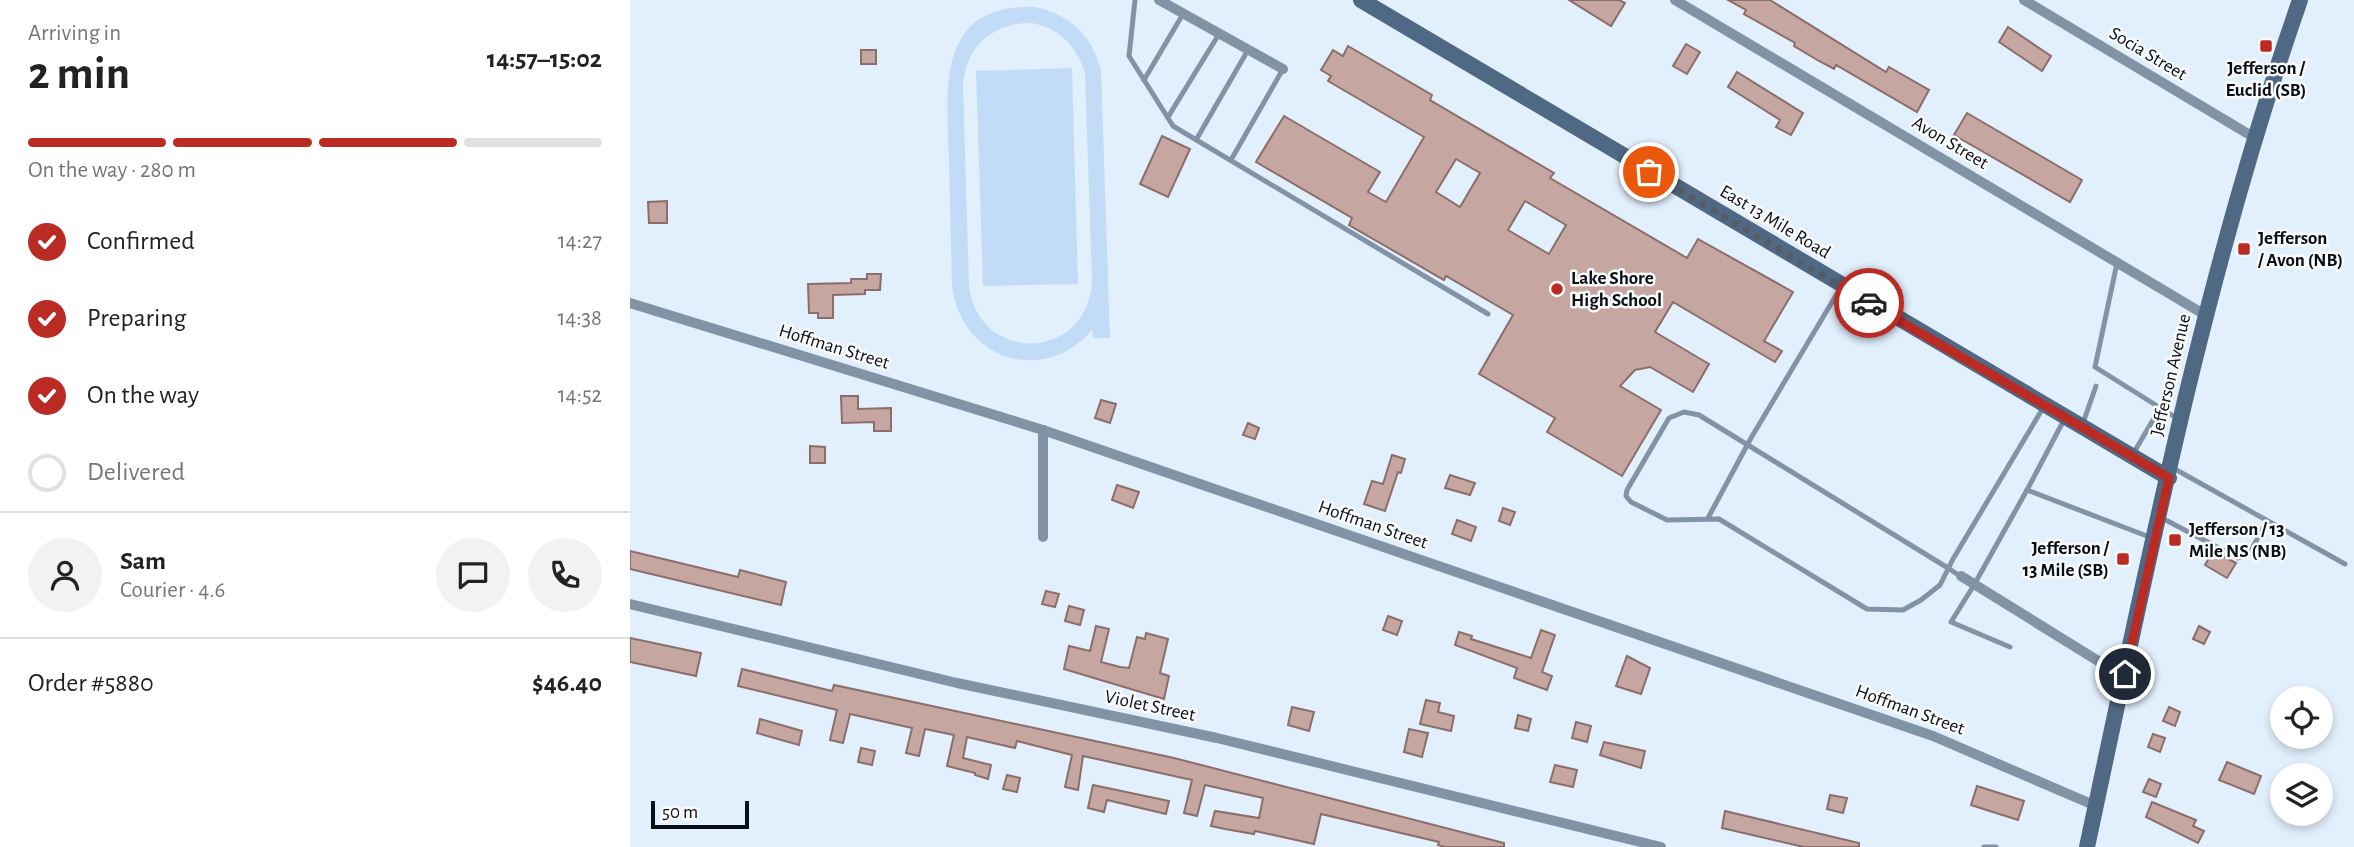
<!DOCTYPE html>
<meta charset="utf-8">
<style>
body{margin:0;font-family:"Alegreya Sans",sans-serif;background:#f2f2f2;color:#222;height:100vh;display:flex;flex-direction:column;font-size:26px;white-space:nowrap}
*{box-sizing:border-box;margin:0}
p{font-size:23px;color:#767676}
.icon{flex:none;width:38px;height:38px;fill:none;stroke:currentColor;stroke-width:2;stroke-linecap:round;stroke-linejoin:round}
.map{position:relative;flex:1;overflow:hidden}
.side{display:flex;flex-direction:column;background:#fff;width:630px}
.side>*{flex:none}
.fabs{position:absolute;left:1640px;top:686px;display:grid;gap:14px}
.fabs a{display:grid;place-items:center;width:63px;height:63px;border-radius:50%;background:#fff;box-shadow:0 4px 10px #0003;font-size:35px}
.scale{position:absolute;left:21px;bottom:18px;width:98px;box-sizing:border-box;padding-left:7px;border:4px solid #080e15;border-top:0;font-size:19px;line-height:24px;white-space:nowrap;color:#080e15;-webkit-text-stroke:5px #fafafa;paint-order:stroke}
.pin{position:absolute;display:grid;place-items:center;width:60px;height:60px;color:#fff;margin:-30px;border:4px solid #fff;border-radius:50%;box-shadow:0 2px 7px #0007}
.courier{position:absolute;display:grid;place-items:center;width:70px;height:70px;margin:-35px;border:5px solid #ba2c23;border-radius:50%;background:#fff;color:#222;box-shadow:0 2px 9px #0007}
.head em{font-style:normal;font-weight:700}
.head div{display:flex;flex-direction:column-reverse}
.head{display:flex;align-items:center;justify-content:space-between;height:119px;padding:0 28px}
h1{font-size:46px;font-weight:700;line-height:52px}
.bar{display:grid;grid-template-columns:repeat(4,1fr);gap:10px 7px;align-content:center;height:84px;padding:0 28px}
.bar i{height:9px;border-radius:5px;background:#e0e0e0}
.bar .active{background:#ba2c23}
.bar p{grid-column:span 4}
.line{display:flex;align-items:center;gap:18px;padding:0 28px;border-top:2px solid #e0e0e0}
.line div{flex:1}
.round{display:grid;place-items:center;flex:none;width:74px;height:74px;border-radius:37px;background:#f2f2f2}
ol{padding:0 28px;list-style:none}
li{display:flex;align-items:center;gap:21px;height:77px}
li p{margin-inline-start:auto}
li .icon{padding:7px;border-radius:50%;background:#ba2c23;color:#fff;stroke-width:4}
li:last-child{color:#767676}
li i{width:38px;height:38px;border:4px solid #e0e0e0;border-radius:50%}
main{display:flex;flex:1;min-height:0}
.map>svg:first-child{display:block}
</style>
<main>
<section class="side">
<div class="head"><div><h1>2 min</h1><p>Arriving in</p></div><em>14:57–15:02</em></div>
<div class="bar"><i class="active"></i><i class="active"></i><i class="active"></i><i></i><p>On the way · 280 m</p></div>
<ol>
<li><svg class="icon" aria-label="check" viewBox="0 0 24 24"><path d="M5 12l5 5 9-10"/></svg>Confirmed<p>14:27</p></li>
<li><svg class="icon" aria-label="check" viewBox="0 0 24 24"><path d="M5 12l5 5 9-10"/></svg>Preparing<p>14:38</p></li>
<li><svg class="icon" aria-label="check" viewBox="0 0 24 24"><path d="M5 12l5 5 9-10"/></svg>On the way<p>14:52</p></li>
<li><i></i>Delivered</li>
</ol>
<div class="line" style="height:126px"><a class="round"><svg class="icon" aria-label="person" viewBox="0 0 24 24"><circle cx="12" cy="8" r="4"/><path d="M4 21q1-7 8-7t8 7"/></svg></a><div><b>Sam</b><p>Courier · 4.6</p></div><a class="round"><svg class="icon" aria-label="chat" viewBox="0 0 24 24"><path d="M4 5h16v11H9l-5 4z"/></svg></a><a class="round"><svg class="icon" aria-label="phone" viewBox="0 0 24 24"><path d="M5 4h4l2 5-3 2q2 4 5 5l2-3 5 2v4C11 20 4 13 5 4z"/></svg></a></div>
<div class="line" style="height:91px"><div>Order #5880</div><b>$46.40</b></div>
</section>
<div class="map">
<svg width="1724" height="847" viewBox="0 0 1724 847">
<rect width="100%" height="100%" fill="#e2effc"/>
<g fill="#c2dcf7" fill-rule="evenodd">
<path d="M405 7C439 14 462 35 471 70L480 338H463L462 330C413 387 330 359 322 285 321 244 320 203 319 162 317 92 304 3 405 7ZM402 23C430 29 447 46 455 73L462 281C458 362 348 365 339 285L333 86C335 47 364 22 402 23Z"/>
<polygon points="442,68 448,284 353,286 346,71"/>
</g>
<g fill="#c5a6a1" stroke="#8b6e69" stroke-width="2" fill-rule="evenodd">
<polygon points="939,0 989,0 995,3 981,26"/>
<polygon points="1098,0 1140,0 1256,72 1259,67 1299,90 1287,112 1206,65 1204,69 1189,61 1164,46 1165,43 1114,14 1116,10"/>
<polygon points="1378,27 1421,56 1412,71 1369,42"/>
<polygon points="1056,44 1070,52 1057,74 1043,66"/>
<path d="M718 46 802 95 800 100 924 173 920 178 1057 258 1068 239 1163 292 1134 341 1152 351 1145 362 1043 302 1025 332 1079 364 1063 392 1020 367 1005 370 990 386 1031 410 992 476 917 432 925 418 849 374 883 315 816 276 814 280 719 225 722 218 626 162 654 116 750 172 738 192 756 202 794 137 698 81 701 76 691 70 703 50 713 56ZM826 159 850 173 830 207 806 192ZM895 201 936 225 919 254 878 230Z"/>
<rect x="231" y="50" width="15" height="14"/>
<polygon points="1107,72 1173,113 1161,135 1146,127 1150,120 1098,87"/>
<polygon points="1337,113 1452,180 1440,202 1324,135"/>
<polygon points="532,136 560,149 538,197 510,184"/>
<polygon points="37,201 37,223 19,223 18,202"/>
<polygon points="237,274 251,274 250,290 235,290 235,294 203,295 203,318 188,318 188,313 179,313 178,284 221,283 221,279 237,279"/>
<polygon points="211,396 228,396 228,409 261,408 261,431 244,431 244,422 212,423"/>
<polygon points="471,400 486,404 480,423 465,418"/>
<polygon points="618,423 629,428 625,439 613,435"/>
<polygon points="180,446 195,447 195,463 180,463"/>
<polygon points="762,455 775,459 771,473 768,472 755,511 734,504 742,481 753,484"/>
<polygon points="820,475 845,483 840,495 815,488"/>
<polygon points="487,485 509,492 503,508 482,500"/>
<polygon points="873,508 885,512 880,525 869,521"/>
<polygon points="827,520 846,527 841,541 822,534"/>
<polygon points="0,551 108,577 110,570 156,582 151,605 0,569"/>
<polygon points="1583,551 1606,563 1597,578 1575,565"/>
<polygon points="416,591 429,594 425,607 412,604"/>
<polygon points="439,606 454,610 450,625 435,621"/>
<polygon points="758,616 772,621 767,635 753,630"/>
<polygon points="466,626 479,629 471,662 490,667 499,668 507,637 515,639 516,633 538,639 530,673 539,676 534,699 434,669 439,646 460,651"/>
<polygon points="1569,626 1580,632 1574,644 1563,639"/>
<polygon points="911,630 925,635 912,672 922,676 917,690 884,678 887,668 825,645 829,632 842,636 841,639 901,658"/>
<polygon points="0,638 71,653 66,676 0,662"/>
<polygon points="997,656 1020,668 1011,694 986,686"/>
<polygon points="112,669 202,691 204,685 544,758 874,843 874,847 815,847 808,845 809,842 691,814 684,844 625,831 624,834 595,829 581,826 585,811 629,818 633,798 575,785 567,816 554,813 562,780 453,756 448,790 435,787 442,755 387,741 385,748 337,737 333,758 361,765 358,779 345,775 345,773 317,766 324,735 295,729 289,756 276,753 282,728 220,714 213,743 200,740 207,710 108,686"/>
<polygon points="796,700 810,703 808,712 824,716 821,731 790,724"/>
<polygon points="662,707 684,712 679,731 658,725"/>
<polygon points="1539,707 1550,712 1545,726 1533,721"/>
<polygon points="888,715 901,719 898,731 885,728"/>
<polygon points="130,719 172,731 169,745 127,733"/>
<polygon points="946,722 961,726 957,742 942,738"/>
<polygon points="779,729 798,733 792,757 774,752"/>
<polygon points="1523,734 1535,738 1530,752 1518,747"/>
<polygon points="974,742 1015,751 1011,768 970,755"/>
<polygon points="231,748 245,751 242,765 228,762"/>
<polygon points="1597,762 1631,776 1624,794 1589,780"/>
<polygon points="925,765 947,770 943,787 920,782"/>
<polygon points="377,775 390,778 387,792 373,789"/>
<polygon points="1519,779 1531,784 1526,797 1513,792"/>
<polygon points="463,785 539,801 536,814 477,800 474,812 458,808"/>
<polygon points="1347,786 1394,801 1388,820 1341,805"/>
<polygon points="1200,795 1217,798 1213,813 1197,809"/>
<polygon points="1522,802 1566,820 1563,826 1574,831 1568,843 1516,817"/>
<polygon points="1095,811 1229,843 1229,847 1174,847 1092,828"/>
</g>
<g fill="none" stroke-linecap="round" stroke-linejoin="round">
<g stroke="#8293a6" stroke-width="5">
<polyline points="505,0 499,56 543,126 858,314"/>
<polyline points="514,80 553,14"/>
<polyline points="538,117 589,34"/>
<polyline points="566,140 618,50"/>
<polyline points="601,160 653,69"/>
<polyline points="1487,263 1465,367 1548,419"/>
<polyline points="1453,423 1466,386"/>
<polyline points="1503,454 1530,408"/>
<polyline points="1543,468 1715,564"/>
<polyline points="1397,490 1435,418"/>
<polyline points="1530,517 1608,558 1619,554 1637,521"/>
<polyline points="1078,518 1121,438 1211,287"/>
<polyline points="1330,576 1318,568 1069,415 1054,412 1039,418 997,490 996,496 1001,502 1037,520 1089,519 1237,609 1273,610 1291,600 1310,585 1323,559 1413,408"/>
<polyline points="1380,647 1321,622 1344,585 1397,490 1522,538"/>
<polyline points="1354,847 1366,847"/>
</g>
<g stroke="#8293a6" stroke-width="10">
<polyline points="529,0 653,69"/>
<polyline points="1045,0 1577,316"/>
<polyline points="1394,0 1625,138"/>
<polyline points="0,303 413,430 1303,736 1466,806"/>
<polyline points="413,430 413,537"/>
<polyline points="1331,576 1494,677"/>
<polyline points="0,604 327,683 587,738 1031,847"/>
</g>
<g stroke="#4f6883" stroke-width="16">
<polyline points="731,0 1539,478"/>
<path d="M1457 847C1518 562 1574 275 1670 0"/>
</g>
</g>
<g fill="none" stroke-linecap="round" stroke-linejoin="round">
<polyline stroke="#545d66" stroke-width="7" stroke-dasharray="0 12.6" points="1019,172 1239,303"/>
<polyline stroke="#ba2c23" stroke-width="9" points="1239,303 1539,478 1495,674"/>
</g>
<g fill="#ba2c23" stroke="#fafafa" stroke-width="2.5">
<rect x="1629" y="39" width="14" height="14" rx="3.5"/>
<rect x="1607" y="242" width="14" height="14" rx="3.5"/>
<circle cx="927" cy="289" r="7"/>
<rect x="1538" y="533" width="14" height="14" rx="3.5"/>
<rect x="1486" y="552" width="14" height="14" rx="3.5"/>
</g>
<g text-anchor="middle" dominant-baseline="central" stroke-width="5" stroke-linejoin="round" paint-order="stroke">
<g font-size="19" fill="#080e15" stroke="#fafafa">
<text transform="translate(1518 54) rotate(31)">Socia Street</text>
<text transform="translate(1320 143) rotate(31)">Avon Street</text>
<text transform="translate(1145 222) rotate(31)">East 13 Mile Road</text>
<text transform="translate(204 347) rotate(17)">Hoffman Street</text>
<text transform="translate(1541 375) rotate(-77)">Jefferson Avenue</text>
<text transform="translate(743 525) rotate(19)">Hoffman Street</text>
<text transform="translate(520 706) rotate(12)">Violet Street</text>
<text transform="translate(1280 710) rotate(20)">Hoffman Street</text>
</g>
<g font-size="19" font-weight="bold" fill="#080e15" stroke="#fafafa" text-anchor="start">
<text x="1636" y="68" text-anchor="middle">Jefferson /<tspan x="1636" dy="22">Euclid (SB)</tspan></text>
<text x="1628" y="238">Jefferson<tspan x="1628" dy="22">/ Avon (NB)</tspan></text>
<text x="941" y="278">Lake Shore<tspan x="941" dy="22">High School</tspan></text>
<text x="1559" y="529">Jefferson / 13<tspan x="1559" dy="22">Mile NS (NB)</tspan></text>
<text x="1479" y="548" text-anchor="end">Jefferson /<tspan x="1479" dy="22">13 Mile (SB)</tspan></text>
</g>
</g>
</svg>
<div class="fabs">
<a><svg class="icon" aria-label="locate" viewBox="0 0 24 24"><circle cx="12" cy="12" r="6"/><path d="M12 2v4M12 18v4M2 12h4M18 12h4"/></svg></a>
<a><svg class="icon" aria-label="layers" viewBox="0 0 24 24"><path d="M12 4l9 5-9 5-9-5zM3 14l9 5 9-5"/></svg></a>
</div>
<div class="scale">50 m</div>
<div class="pin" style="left:1019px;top:172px;background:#ea580c"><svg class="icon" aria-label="bag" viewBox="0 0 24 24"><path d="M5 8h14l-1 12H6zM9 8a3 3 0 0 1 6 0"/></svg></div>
<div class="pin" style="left:1495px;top:674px;background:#1f2937"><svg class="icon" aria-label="home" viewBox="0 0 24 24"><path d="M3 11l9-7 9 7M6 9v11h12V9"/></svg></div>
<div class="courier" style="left:1239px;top:303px"><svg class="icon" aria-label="car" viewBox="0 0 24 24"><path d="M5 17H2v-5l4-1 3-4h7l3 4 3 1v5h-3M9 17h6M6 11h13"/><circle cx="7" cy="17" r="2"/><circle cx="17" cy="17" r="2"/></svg></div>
</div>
</main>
